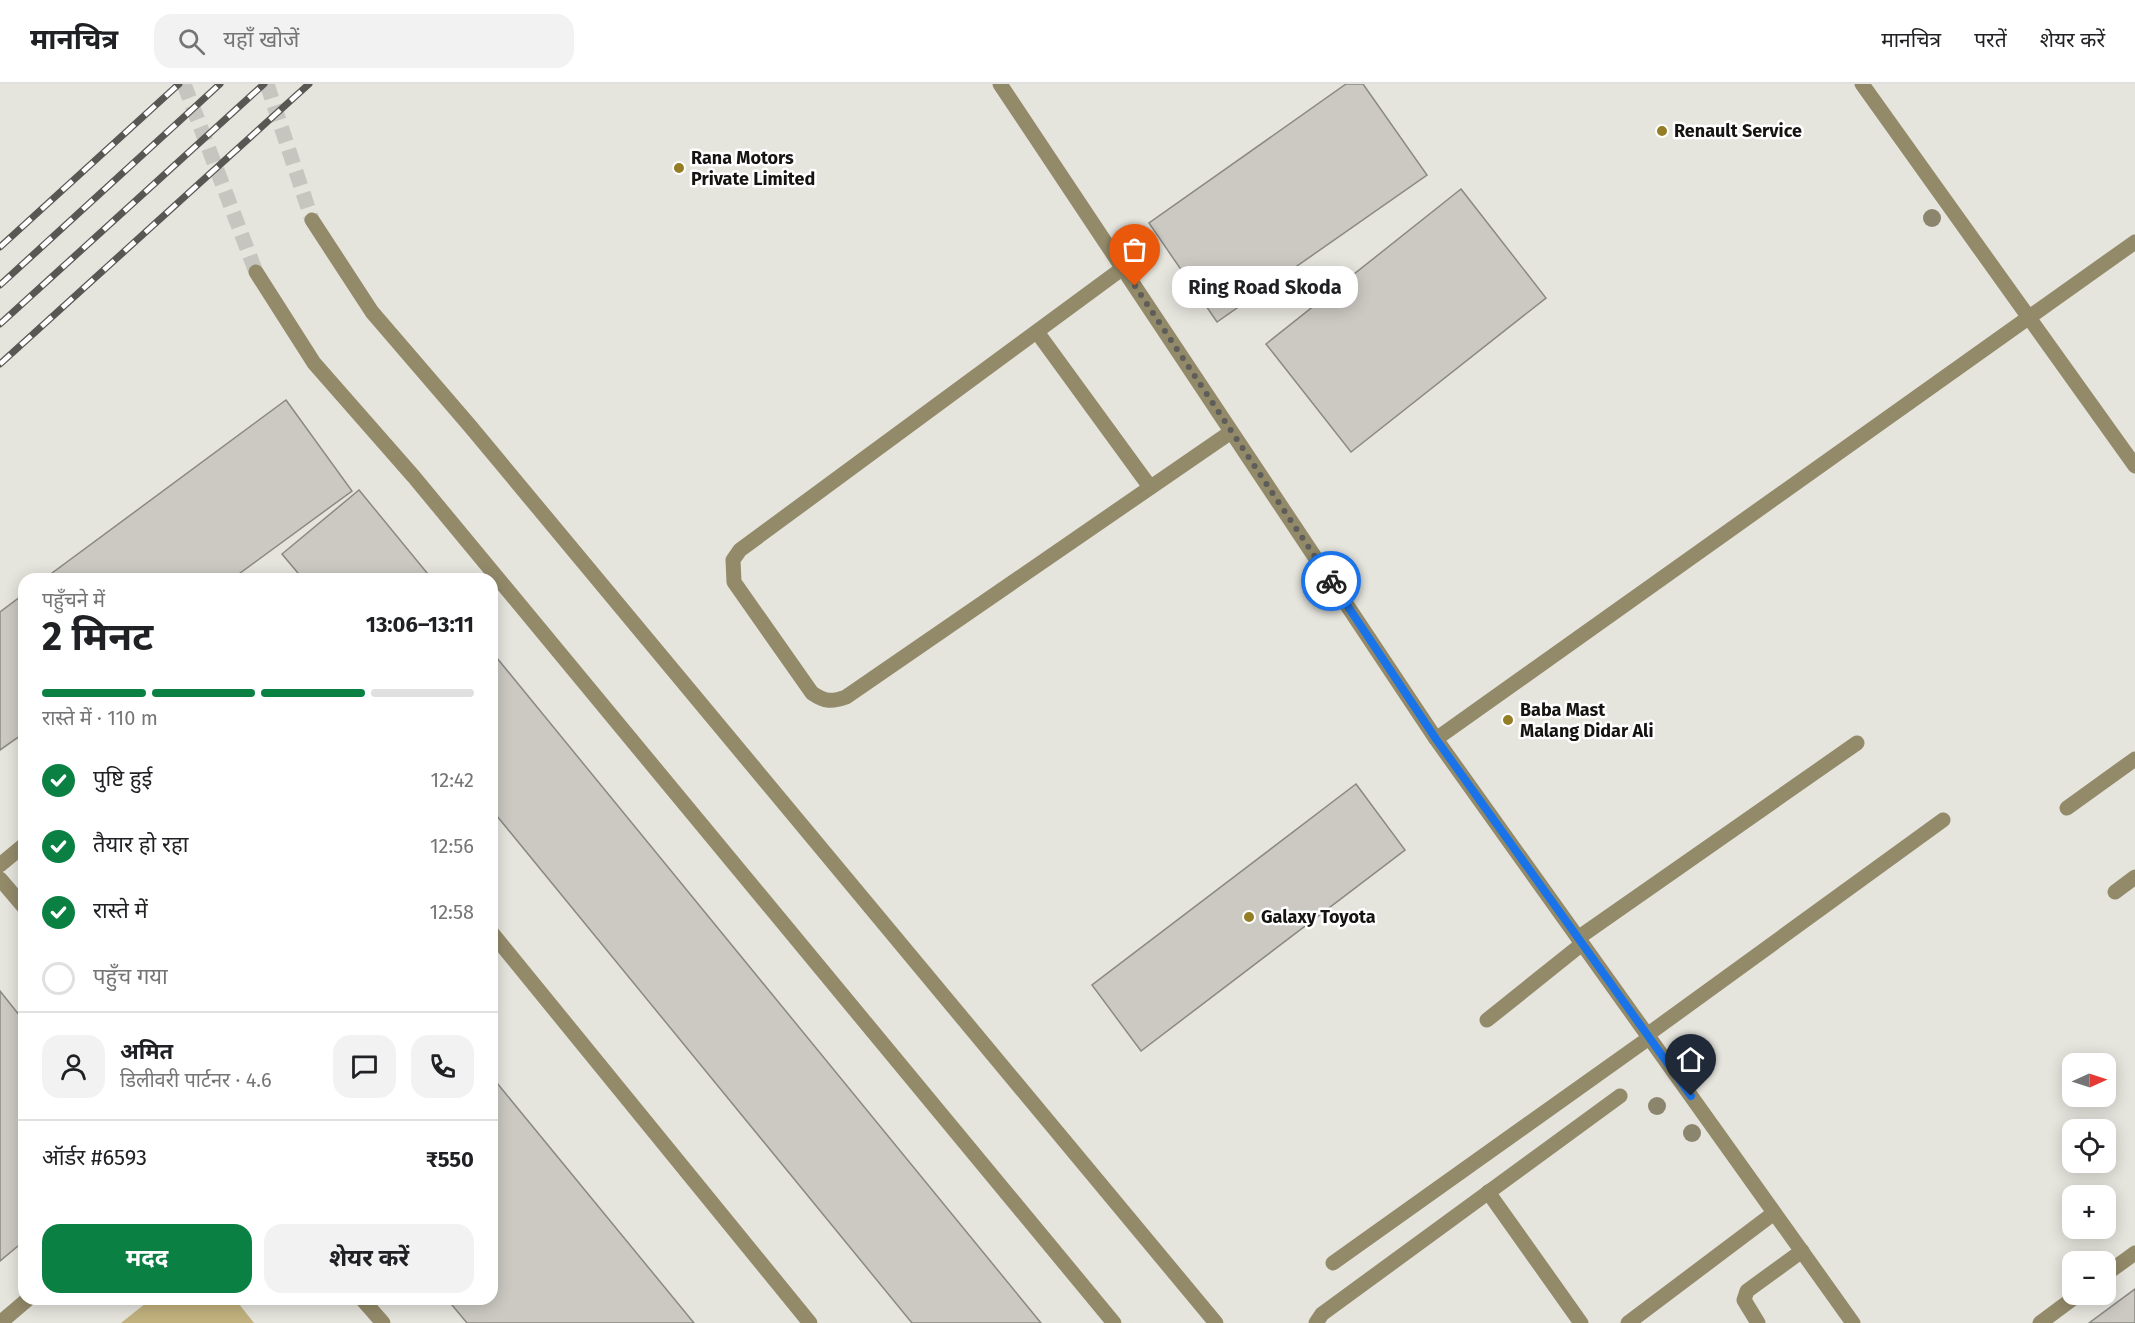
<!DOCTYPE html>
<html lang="hi">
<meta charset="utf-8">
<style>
body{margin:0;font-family:"Fira Sans","Noto Sans Devanagari",sans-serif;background:#f2f2f2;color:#202124;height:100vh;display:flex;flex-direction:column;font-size:22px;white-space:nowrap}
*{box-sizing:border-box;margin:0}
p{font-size:20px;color:#757577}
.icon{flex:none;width:33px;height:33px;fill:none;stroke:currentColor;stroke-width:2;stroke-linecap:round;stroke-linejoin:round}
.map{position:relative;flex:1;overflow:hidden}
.side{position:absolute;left:18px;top:489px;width:480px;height:732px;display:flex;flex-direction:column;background:#fff;border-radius:18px;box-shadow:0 3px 15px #0003}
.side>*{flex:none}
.needle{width:39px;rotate:87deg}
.tools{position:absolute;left:2062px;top:969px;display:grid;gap:12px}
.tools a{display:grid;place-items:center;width:54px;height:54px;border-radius:12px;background:#fff;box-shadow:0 3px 15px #0003;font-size:30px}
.pin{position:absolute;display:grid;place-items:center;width:51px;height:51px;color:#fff;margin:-62px -26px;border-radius:50% 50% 50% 0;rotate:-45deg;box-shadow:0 0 6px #0007}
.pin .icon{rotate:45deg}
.courier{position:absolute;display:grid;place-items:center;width:60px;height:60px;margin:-30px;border:4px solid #1a73e8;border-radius:50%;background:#fff;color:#222;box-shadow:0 2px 8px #0007}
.bubble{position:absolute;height:42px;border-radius:18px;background:#fff;box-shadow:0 3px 15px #0003;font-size:20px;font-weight:700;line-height:42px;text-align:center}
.headline em{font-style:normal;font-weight:700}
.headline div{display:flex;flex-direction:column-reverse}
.headline{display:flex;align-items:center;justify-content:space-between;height:102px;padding:0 24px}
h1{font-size:39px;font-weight:700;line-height:45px}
.bar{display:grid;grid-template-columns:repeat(4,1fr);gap:9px 6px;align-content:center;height:72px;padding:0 24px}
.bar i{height:8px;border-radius:4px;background:#e0e0e0}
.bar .current{background:#0b8043}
.bar p{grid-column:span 4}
.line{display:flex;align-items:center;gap:15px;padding:0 24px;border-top:2px solid #e0e0e0}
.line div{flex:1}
.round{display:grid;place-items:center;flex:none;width:63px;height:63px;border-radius:18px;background:#f2f2f2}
ol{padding:0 24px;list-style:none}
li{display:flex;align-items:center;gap:18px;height:66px}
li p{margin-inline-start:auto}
li .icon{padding:6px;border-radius:50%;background:#0b8043;color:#fff;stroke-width:4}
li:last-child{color:#757577}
li i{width:33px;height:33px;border:3px solid #e0e0e0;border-radius:50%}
.primary-button{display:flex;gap:12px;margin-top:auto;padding:12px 24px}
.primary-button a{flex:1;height:69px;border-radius:18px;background:#0b8043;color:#fff;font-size:24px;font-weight:700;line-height:69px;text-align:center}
.primary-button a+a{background:#f2f2f2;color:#202124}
header{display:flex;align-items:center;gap:36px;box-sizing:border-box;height:84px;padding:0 30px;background:#fff;border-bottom:2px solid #e0e0e0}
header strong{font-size:28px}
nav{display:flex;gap:33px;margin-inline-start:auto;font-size:21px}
.search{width:420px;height:54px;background:#f2f2f2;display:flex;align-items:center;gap:15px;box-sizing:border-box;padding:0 21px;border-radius:18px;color:#757577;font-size:22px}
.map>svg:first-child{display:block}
</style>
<header>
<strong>मानचित्र</strong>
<div class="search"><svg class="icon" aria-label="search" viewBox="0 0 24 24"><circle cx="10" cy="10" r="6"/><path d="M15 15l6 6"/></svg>यहाँ खोजें</div>
<nav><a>मानचित्र</a><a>परतें</a><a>शेयर करें</a></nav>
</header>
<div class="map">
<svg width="2135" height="1239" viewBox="0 0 2135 1239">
<rect width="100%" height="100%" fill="#e5e4dd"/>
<polygon fill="#c1b27e" points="151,1215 235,1215 254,1239 121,1239"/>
<g fill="#cbc9c2" stroke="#8a8983" stroke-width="1.5">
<polygon points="1346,0 1363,0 1427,91 1217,238 1149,139"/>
<polygon points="1461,105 1546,214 1351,368 1266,260"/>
<polygon points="286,316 352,407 232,495 44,495"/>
<polygon points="359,406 432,495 303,495 282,470"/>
<polygon points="24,510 24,649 0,666 0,528"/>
<polygon points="492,568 1041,1239 912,1239 492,726"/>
<polygon points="1356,700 1405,766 1141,967 1092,901"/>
<polygon points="0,907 24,937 24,1157 0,1177"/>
<polygon points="492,993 694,1239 467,1239 447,1215 492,1215"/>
<polygon points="2135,1205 2135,1239 2089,1239"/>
</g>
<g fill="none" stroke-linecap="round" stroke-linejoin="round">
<g stroke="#c6c5bf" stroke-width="15" stroke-dasharray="15 8" stroke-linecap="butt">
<polyline points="184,0 256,188"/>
<polyline points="267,0 312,136"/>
</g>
<g stroke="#938a6a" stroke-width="15">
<polyline points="1000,0 1436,655 1853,1239"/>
<polyline points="1862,0 2135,382"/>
<polyline points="312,136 372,228 470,342 1216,1239"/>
<path d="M1123 184 740 466 733 476 734 498 812 609C825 618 832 618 846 613L1231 348"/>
<polyline points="256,188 314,279 414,393 1114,1239"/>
<polyline points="1037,248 1150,403"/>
<polyline points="1436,655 2135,158"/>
<polyline points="2067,724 2135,675"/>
<polyline points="0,781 24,761"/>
<polyline points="0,795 24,823"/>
<polyline points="2115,808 2135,793"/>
<polyline points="492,849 810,1239"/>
<polyline points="1578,854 1857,659"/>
<polyline points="1487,936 1582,860"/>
<polyline points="1647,951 1943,736"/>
<polyline points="1488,1108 1581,1239"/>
<polyline points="1333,1179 1649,954"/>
<polyline points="2106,1190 2135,1169"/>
<polyline points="362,1215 383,1239"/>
<polyline points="0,1239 28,1215"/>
<polyline points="1316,1239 1322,1230 1620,1012"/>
<polyline points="1628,1239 1774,1129"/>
<polyline points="1758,1239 1744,1216 1747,1207 1802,1167"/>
<polyline points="2040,1239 2079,1210"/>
</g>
<defs>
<g id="rail">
<polyline points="0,163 179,0"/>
<polyline points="0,201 220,0"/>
<polyline points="0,240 264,0"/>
<polyline points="0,280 309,0"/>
</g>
</defs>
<use href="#rail" stroke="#585753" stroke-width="7"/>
<use href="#rail" stroke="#fff" stroke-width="4.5" stroke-dasharray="14" stroke-linecap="butt"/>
</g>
<g fill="#8b856e">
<circle cx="1932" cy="134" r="9"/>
<circle cx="1657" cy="1022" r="9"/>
<circle cx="1692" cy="1049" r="9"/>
</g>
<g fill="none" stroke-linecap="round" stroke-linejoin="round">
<polyline stroke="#5e5d59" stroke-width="6" stroke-dasharray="0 10.8" points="1135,202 1331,497"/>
<polyline stroke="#1a73e8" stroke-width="8" points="1331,497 1436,655 1691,1012"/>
</g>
<g fill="#937d25" stroke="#fff" stroke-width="2">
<circle cx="1662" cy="47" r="6"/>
<circle cx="679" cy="84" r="6"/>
<circle cx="1508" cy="636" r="6"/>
<circle cx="1249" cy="833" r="6"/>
</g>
<g text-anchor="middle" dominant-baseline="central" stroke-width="5" stroke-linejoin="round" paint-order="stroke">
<g font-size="18" font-weight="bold" fill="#151412" stroke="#fff" text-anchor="start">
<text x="1674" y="47">Renault Service</text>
<text x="691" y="74">Rana Motors<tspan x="691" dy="21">Private Limited</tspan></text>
<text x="1520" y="626">Baba Mast<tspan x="1520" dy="21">Malang Didar Ali</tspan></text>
<text x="1261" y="833">Galaxy Toyota</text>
</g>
</g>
</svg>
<div class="tools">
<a><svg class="needle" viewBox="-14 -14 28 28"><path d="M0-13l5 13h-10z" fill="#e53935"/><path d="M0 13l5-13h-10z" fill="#757577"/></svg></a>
<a><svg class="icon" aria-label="locate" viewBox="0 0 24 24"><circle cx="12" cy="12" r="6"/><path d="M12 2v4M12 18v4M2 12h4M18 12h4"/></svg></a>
<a>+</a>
<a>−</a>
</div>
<div class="pin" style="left:1135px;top:202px;background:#ea580c"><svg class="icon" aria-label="bag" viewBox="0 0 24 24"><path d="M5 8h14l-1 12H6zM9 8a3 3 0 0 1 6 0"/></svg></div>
<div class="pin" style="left:1691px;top:1012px;background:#1f2937"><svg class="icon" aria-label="home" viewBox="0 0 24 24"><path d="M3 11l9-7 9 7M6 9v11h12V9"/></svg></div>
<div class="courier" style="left:1331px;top:497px"><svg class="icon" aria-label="bike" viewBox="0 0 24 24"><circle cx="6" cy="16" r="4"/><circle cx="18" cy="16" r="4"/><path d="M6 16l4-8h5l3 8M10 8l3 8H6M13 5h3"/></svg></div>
<div class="bubble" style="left:1172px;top:182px;width:186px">Ring Road Skoda</div>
<section class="side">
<div class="headline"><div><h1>2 मिनट</h1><p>पहुँचने में</p></div><em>13:06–13:11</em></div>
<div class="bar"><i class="current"></i><i class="current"></i><i class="current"></i><i></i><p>रास्ते में · 110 m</p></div>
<ol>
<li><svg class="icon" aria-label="check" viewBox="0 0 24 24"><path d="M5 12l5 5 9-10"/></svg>पुष्टि हुई<p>12:42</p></li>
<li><svg class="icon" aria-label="check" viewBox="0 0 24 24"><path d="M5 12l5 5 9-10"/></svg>तैयार हो रहा<p>12:56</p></li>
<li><svg class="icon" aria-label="check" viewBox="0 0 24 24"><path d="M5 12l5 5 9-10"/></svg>रास्ते में<p>12:58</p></li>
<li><i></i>पहुँच गया</li>
</ol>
<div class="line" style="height:108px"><a class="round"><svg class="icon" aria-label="person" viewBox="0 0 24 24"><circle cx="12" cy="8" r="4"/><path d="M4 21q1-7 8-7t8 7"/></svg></a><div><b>अमित</b><p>डिलीवरी पार्टनर · 4.6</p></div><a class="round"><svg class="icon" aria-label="chat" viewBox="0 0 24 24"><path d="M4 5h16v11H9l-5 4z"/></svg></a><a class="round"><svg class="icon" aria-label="phone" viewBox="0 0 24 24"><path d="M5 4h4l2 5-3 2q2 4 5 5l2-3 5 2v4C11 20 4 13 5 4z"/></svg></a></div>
<div class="line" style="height:78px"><div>ऑर्डर #6593</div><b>₹550</b></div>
<div class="primary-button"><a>मदद</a><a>शेयर करें</a></div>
</section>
</div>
